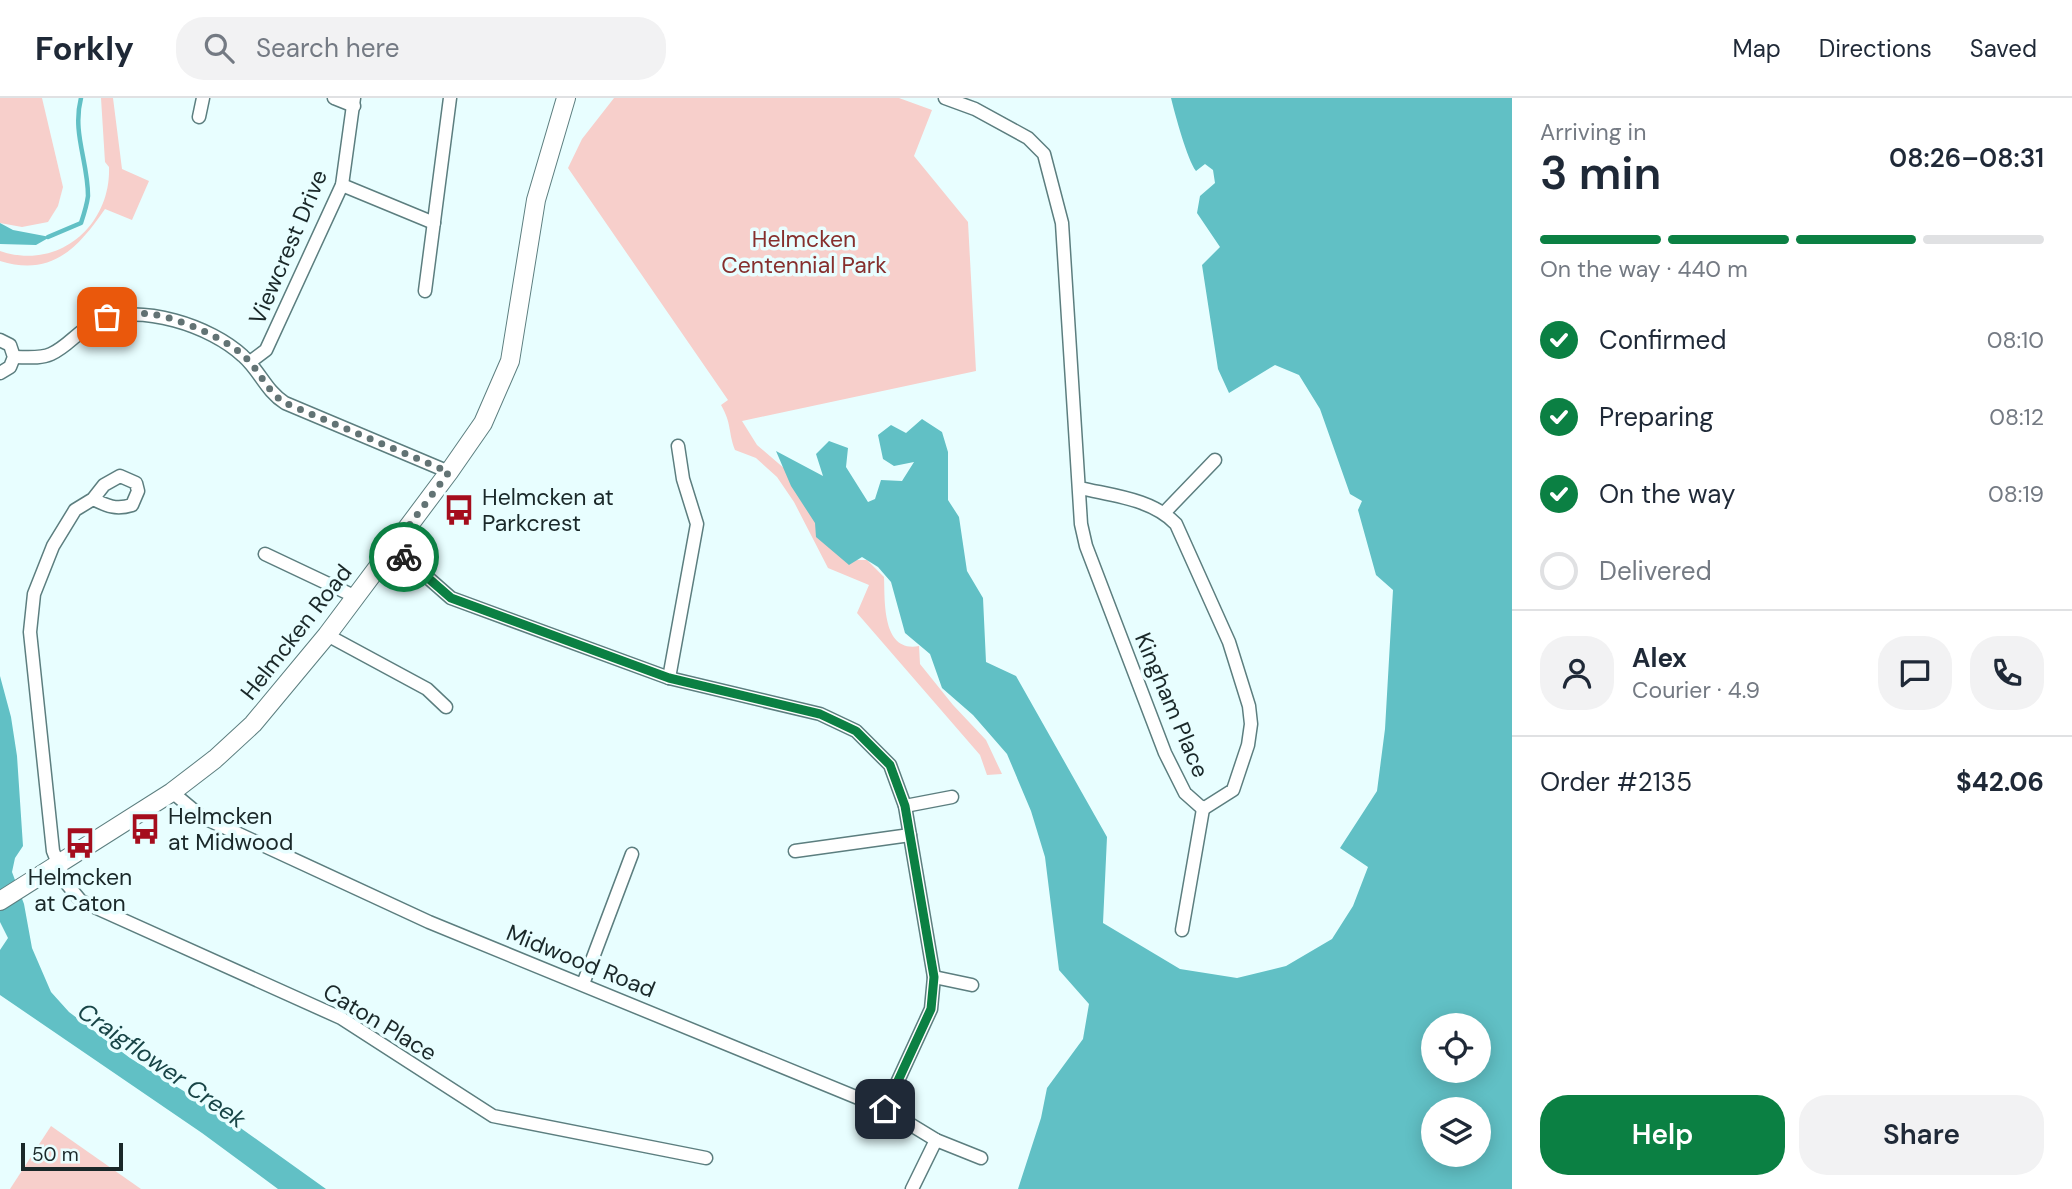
<!DOCTYPE html>
<meta charset="utf-8">
<style>
body{margin:0;font-family:"DM Sans",sans-serif;background:#f2f2f3;color:#1f2937;height:100vh;display:flex;flex-direction:column;font-size:26px;white-space:nowrap}
*{box-sizing:border-box;margin:0}
p{font-size:23px;color:#747a83}
.icon{flex:none;width:38px;height:38px;fill:none;stroke:currentColor;stroke-width:2;stroke-linecap:round;stroke-linejoin:round}
.map{position:relative;flex:1;overflow:hidden}
.panel{display:flex;flex-direction:column;background:#fff;width:560px}
.panel>*{flex:none}
.fabs{position:absolute;left:1421px;top:915px;display:grid;gap:14px}
.fabs a{display:grid;place-items:center;width:70px;height:70px;border-radius:50%;background:#fff;box-shadow:0 4px 18px #0003;font-size:35px}
.scale{position:absolute;left:21px;bottom:18px;width:102px;box-sizing:border-box;padding-left:7px;border:4px solid #1a2829;border-top:0;font-size:19px;line-height:24px;white-space:nowrap;color:#1a2829;-webkit-text-stroke:5px #e8feff;paint-order:stroke}
.pin{position:absolute;display:grid;place-items:center;width:60px;height:60px;color:#fff;margin:-30px;border-radius:14px;box-shadow:0 4px 10px #0006}
.courier{position:absolute;display:grid;place-items:center;width:70px;height:70px;margin:-35px;border:5px solid #0b8043;border-radius:50%;background:#fff;color:#222;box-shadow:0 2px 9px #0007}
.summary em{font-style:normal;font-weight:600}
.summary div{display:flex;flex-direction:column-reverse}
.summary{display:flex;align-items:center;justify-content:space-between;height:119px;padding:0 28px}
h1{font-size:46px;font-weight:600;line-height:52px}
.bar{display:grid;grid-template-columns:repeat(4,1fr);gap:10px 7px;align-content:center;height:84px;padding:0 28px}
.bar i{height:9px;border-radius:5px;background:#e0e1e3}
.bar .active{background:#0b8043}
.bar p{grid-column:span 4}
.line{display:flex;align-items:center;gap:18px;padding:0 28px;border-top:2px solid #e0e1e3}
.line div{flex:1}
.round{display:grid;place-items:center;flex:none;width:74px;height:74px;border-radius:28px;background:#f2f2f3}
ol{padding:0 28px;list-style:none}
li{display:flex;align-items:center;gap:21px;height:77px}
li p{margin-inline-start:auto}
li .icon{padding:7px;border-radius:50%;background:#0b8043;color:#fff;stroke-width:4}
li:last-child{color:#747a83}
li i{width:38px;height:38px;border:4px solid #e0e1e3;border-radius:50%}
.primary-button{display:flex;gap:14px;margin-top:auto;padding:14px 28px}
.primary-button a{flex:1;height:80px;border-radius:28px;background:#0b8043;color:#fff;font-size:28px;font-weight:600;line-height:80px;text-align:center}
.primary-button a+a{background:#f2f2f3;color:#1f2937}
header{display:flex;align-items:center;gap:42px;box-sizing:border-box;height:98px;padding:0 35px;background:#fff;border-bottom:2px solid #e0e1e3}
header strong{font-size:33px}
nav{display:flex;gap:38px;margin-inline-start:auto;font-size:24px}
.search{width:490px;height:63px;background:#f2f2f3;display:flex;align-items:center;gap:18px;box-sizing:border-box;padding:0 24px;border-radius:28px;color:#747a83;font-size:26px}
main{display:flex;flex:1;min-height:0}
.map>svg:first-child{display:block}
</style>
<header>
<strong>Forkly</strong>
<div class="search"><svg class="icon" aria-label="search" viewBox="0 0 24 24"><circle cx="10" cy="10" r="6"/><path d="M15 15l6 6"/></svg>Search here</div>
<nav><a>Map</a><a>Directions</a><a>Saved</a></nav>
</header>
<main>
<div class="map">
<svg width="1512" height="1091" viewBox="0 0 1512 1091">
<rect width="100%" height="100%" fill="#e8feff"/>
<g fill="#f7cfcb">
<polygon points="0,0 42,0 63,89 58,108 48,124 22,129 0,125"/>
<path d="M101 0H113L122 71 149 83 132 122 105 111C78 150 52 179 0 163V153C58 173 111 128 109 69L105 64Z"/>
<path d="M614 0H899L932 12 914 58 968 124 976 273 742 323 757 347 785 371 855 462H867L884 479C885 504 882 555 919 548L920 566 953 607 986 642 1002 676 987 677 980 657 857 515 869 487 828 470 794 404 777 379 756 360 735 352C728 334 732 326 721 307L728 302 568 70 582 41Z"/>
<polygon points="51,1028 141,1091 10,1091"/>
</g>
<g fill="#61c0c5" fill-rule="evenodd">
<path d="M1171 0H1512V1091H1018L1041 1020 1047 990 1083 941 1089 906 1059 872 1045 759 1031 713 1007 656 973 617 942 590 930 556 905 535 891 484 878 469 862 459 849 467 816 439 815 425 791 388 776 353 823 378 816 356 829 343 848 350 846 369 868 404 875 401 881 382 902 383 914 364 894 368 883 361 878 337 891 327 906 335 922 321 942 334 948 354V402L959 419 967 473 983 500 986 564 1016 578 1107 739 1103 825 1180 871 1237 880 1286 868 1332 841 1353 808 1368 769 1340 750 1377 693 1385 631 1393 492 1376 477 1358 412 1362 403 1350 396 1320 311 1299 277 1275 267 1229 295 1218 271 1202 167 1220 149 1197 115 1200 98 1215 85 1213 72 1205 66 1196 73C1187 61 1175 16 1171 0ZM1433 928H1479V973H1433ZM1433 1012H1479V1057H1433Z"/>
<polygon points="0,125 13,132 50,139 36,147 0,146"/>
<polygon points="0,578 11,619 17,658 23,748 15,760 12,774 24,806 32,850 51,894 69,914 130,960 221,1016 326,1091 278,1091 202,1035 0,897 0,852 8,840 0,824"/>
</g>
<g fill="none" stroke-linecap="round" stroke-linejoin="round">
<path stroke="#61c0c5" stroke-width="4.5" d="M48 139 81 125C84 116 87 106 88 98 88 63 72 35 81 0"/>
<defs>
<g id="street">
<polyline points="334,0 354,8"/>
<path d="M945 0 975 11 1028 40 1044 56 1062 125 1081 426 1086 448 1165 655 1185 695 1203 711 1233 692 1248 647 1251 626 1249 608 1229 544 1176 426C1152 401 1114 398 1080 390"/>
<polyline points="199,19 203,0"/>
<polyline points="342,87 434,125"/>
<polyline points="425,193 450,0"/>
<polyline points="0,242 10,247 14,259 10,269 0,275"/>
<path d="M14 259C26 259 40 261 51 256 69 248 80 230 99 223 141 205 211 228 243 258 260 273 266 293 285 305L449 374"/>
<polyline points="250,264 266,252 342,87 354,0"/>
<path d="M93 401C107 408 116 412 132 407L138 393 136 385 120 378 104 387 93 401 75 412 53 448 34 496 30 534 53 753 66 785 81 803 341 920 493 1018 706 1060"/>
<polyline points="1165,414 1215,362"/>
<polyline points="393,449 451,500 669,580 820,616 856,633 890,667 905,708 934,879 931,911 885,1011"/>
<polyline points="265,456 356,499"/>
<polyline points="327,537 427,591 446,609"/>
<polyline points="669,580 697,426 683,381 678,348"/>
<polyline points="172,694 202,719 429,824 885,1011 936,1042 981,1060"/>
<polyline points="905,708 952,699"/>
<polyline points="795,753 910,737"/>
<polyline points="1182,832 1203,711"/>
<polyline points="934,879 972,887"/>
<polyline points="583,886 632,756"/>
<polyline points="912,1091 936,1042"/>
</g>
<polyline id="secondary" points="0,803 172,694 215,661 253,626 327,537 449,374 483,325 510,263 536,102 566,0"/>
</defs>
<use href="#street" stroke="#5c7e7f" stroke-width="15"/>
<use href="#secondary" stroke="#5c7e7f" stroke-width="20"/>
<use href="#street" stroke="#fff" stroke-width="12"/>
<use href="#secondary" stroke="#fff" stroke-width="18"/>
</g>
<g fill="none" stroke-linecap="round" stroke-linejoin="round">
<path stroke="#627374" stroke-width="7" stroke-dasharray="0 12.6" d="M107 219C121 217 135 214 150 216 176 219 223 239 243 257 260 272 266 293 285 305L449 374 393 449 404 459"/>
<polyline stroke="#0b8043" stroke-width="9" points="404,459 451,500 669,580 820,616 856,633 890,667 905,708 934,879 931,911 885,1011"/>
</g>
<defs>
<symbol id="bus-bare" viewBox="-9 -9 18 18"><path d="M-5-6H5V4H4V6H2V4H-2V6H-4V4H-5ZM-3.5-4V0h7V-4ZM-3.5 1.2v1.5H-2V1.2ZM2 1.2v1.5H3.5V1.2Z" fill="#a50d1d" stroke="#e8feff" stroke-width="2.5" paint-order="stroke"/></symbol>
</defs>
<g fill-rule="evenodd">
<use href="#bus-bare" x="437" y="390" width="44" height="44"/>
<use href="#bus-bare" x="123" y="709" width="44" height="44"/>
<use href="#bus-bare" x="58" y="723" width="44" height="44"/>
</g>
<g text-anchor="middle" dominant-baseline="central" stroke-width="7" stroke-linejoin="round" paint-order="stroke">
<g font-size="23" fill="#862f2d" stroke="#e8feff">
<text x="804" y="141">Helmcken<tspan x="804" dy="26">Centennial Park</tspan></text>
</g>
<g font-size="23" fill="#1a2829" stroke="#e8feff">
<text transform="translate(288 149) rotate(-67)">Viewcrest Drive</text>
<text transform="translate(296 534) rotate(-52)">Helmcken Road</text>
<text transform="translate(1172 607) rotate(67)">Kingham Place</text>
<text transform="translate(581 863) rotate(22)">Midwood Road</text>
<text transform="translate(380 924) rotate(31)">Caton Place</text>
</g>
<g font-size="23" fill="#1a2829" stroke="#e8feff" text-anchor="start">
<text x="482" y="399">Helmcken at<tspan x="482" dy="26">Parkcrest</tspan></text>
<text x="168" y="718">Helmcken<tspan x="168" dy="26">at Midwood</tspan></text>
<text x="80" y="779" text-anchor="middle">Helmcken<tspan x="80" dy="26">at Caton</tspan></text>
</g>
<g font-size="24" font-style="italic" fill="#184547" stroke="#e8feff">
<text transform="translate(162 967) rotate(35)">Craigflower Creek</text>
</g>
</g>
</svg>
<div class="fabs">
<a><svg class="icon" aria-label="locate" viewBox="0 0 24 24"><circle cx="12" cy="12" r="6"/><path d="M12 2v4M12 18v4M2 12h4M18 12h4"/></svg></a>
<a><svg class="icon" aria-label="layers" viewBox="0 0 24 24"><path d="M12 4l9 5-9 5-9-5zM3 14l9 5 9-5"/></svg></a>
</div>
<div class="scale">50 m</div>
<div class="pin" style="left:107px;top:219px;background:#ea580c"><svg class="icon" aria-label="bag" viewBox="0 0 24 24"><path d="M5 8h14l-1 12H6zM9 8a3 3 0 0 1 6 0"/></svg></div>
<div class="pin" style="left:885px;top:1011px;background:#1f2937"><svg class="icon" aria-label="home" viewBox="0 0 24 24"><path d="M3 11l9-7 9 7M6 9v11h12V9"/></svg></div>
<div class="courier" style="left:404px;top:459px"><svg class="icon" aria-label="bike" viewBox="0 0 24 24"><circle cx="6" cy="16" r="4"/><circle cx="18" cy="16" r="4"/><path d="M6 16l4-8h5l3 8M10 8l3 8H6M13 5h3"/></svg></div>
</div>
<section class="panel">
<div class="summary"><div><h1>3 min</h1><p>Arriving in</p></div><em>08:26–08:31</em></div>
<div class="bar"><i class="active"></i><i class="active"></i><i class="active"></i><i></i><p>On the way · 440 m</p></div>
<ol>
<li><svg class="icon" aria-label="check" viewBox="0 0 24 24"><path d="M5 12l5 5 9-10"/></svg>Confirmed<p>08:10</p></li>
<li><svg class="icon" aria-label="check" viewBox="0 0 24 24"><path d="M5 12l5 5 9-10"/></svg>Preparing<p>08:12</p></li>
<li><svg class="icon" aria-label="check" viewBox="0 0 24 24"><path d="M5 12l5 5 9-10"/></svg>On the way<p>08:19</p></li>
<li><i></i>Delivered</li>
</ol>
<div class="line" style="height:126px"><a class="round"><svg class="icon" aria-label="person" viewBox="0 0 24 24"><circle cx="12" cy="8" r="4"/><path d="M4 21q1-7 8-7t8 7"/></svg></a><div><b>Alex</b><p>Courier · 4.9</p></div><a class="round"><svg class="icon" aria-label="chat" viewBox="0 0 24 24"><path d="M4 5h16v11H9l-5 4z"/></svg></a><a class="round"><svg class="icon" aria-label="phone" viewBox="0 0 24 24"><path d="M5 4h4l2 5-3 2q2 4 5 5l2-3 5 2v4C11 20 4 13 5 4z"/></svg></a></div>
<div class="line" style="height:91px"><div>Order #2135</div><b>$42.06</b></div>
<div class="primary-button"><a>Help</a><a>Share</a></div>
</section>
</main>
